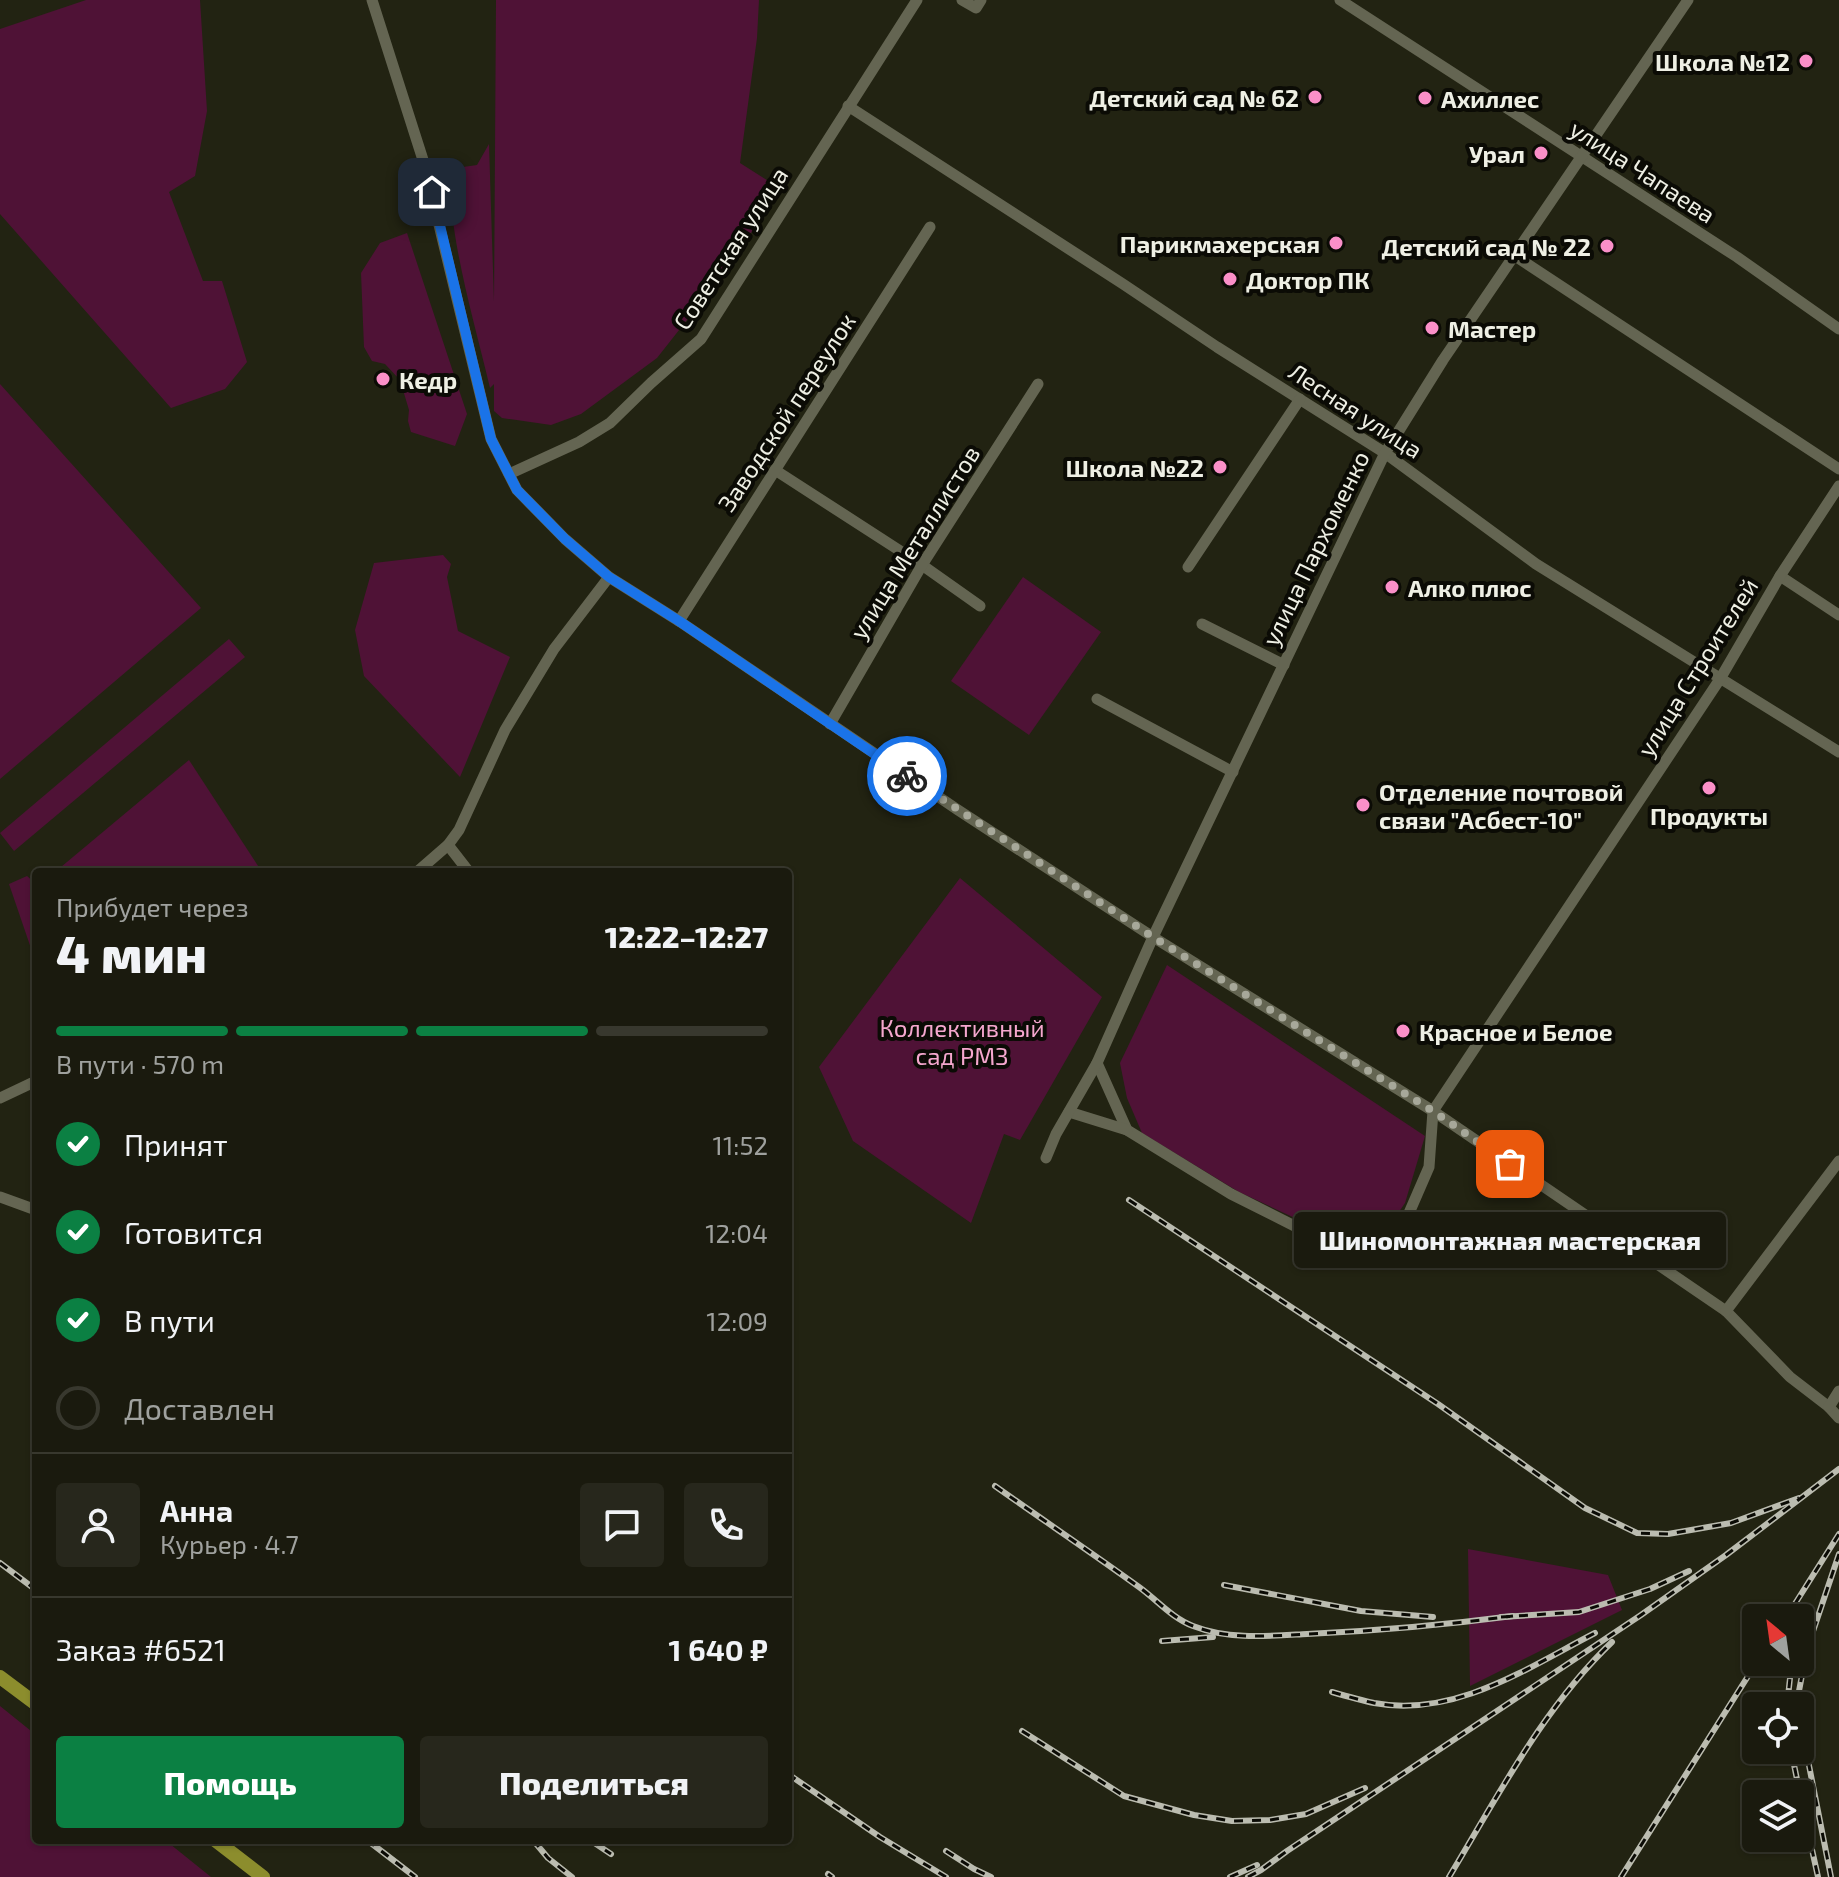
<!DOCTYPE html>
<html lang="ru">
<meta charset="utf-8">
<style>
body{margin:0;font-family:"Exo 2",sans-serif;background:#27271c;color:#f1f3f6;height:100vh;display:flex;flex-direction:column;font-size:30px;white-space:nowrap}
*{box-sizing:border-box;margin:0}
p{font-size:26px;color:#9fa19e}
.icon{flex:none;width:44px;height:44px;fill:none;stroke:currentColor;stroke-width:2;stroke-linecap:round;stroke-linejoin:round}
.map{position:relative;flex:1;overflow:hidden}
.panel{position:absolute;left:32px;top:868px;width:760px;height:976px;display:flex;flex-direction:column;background:#1a1a0e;border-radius:8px;box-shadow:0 2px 6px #0004,0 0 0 2px #38382e}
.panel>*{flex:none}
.needle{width:52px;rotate:331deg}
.tools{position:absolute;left:1742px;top:1604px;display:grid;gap:16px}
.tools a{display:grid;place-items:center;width:72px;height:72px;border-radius:8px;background:#1a1a0e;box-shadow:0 2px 6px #0004,0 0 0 2px #38382e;font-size:40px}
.pin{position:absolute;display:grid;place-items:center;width:68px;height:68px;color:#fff;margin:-34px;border-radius:16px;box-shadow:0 4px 12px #0006}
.courier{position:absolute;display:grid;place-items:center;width:80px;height:80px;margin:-40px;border:6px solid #1a73e8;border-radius:50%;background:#fff;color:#222;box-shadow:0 2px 10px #0007}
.bubble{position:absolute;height:56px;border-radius:8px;background:#1a1a0e;box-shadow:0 2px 6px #0004,0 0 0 2px #38382e;font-size:26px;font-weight:800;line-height:56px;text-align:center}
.overview em{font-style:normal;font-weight:800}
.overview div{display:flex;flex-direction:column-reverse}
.overview{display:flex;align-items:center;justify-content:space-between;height:136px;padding:0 24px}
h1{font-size:52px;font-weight:800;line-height:60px}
.bar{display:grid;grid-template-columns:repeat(4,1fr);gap:12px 8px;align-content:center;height:96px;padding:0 24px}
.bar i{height:10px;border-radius:6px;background:#38382e}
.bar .selected{background:#0b8043}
.bar p{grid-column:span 4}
.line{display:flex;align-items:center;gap:20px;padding:0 24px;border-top:2px solid #38382e}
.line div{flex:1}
.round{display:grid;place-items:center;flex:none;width:84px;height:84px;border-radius:8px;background:#27271c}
ol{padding:0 24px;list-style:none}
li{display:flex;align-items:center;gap:24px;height:88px}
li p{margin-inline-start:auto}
li .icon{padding:8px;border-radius:50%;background:#0b8043;color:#fff;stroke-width:4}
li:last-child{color:#9fa19e}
li i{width:44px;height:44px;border:4px solid #38382e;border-radius:50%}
.cta{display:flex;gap:16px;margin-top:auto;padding:16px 24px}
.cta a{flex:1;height:92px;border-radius:8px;background:#0b8043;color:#fff;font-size:32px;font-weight:800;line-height:92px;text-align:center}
.cta a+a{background:#27271c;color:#f1f3f6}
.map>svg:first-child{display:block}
</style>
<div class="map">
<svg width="1839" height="1877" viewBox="0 0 1839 1877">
<rect width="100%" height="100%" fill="#222312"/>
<g fill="#4f1236">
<polygon points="86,0 200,0 207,111 195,176 169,192 203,281 222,281 247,362 225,389 171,408 0,214 0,29"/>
<path d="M496 0H759L757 38 740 163 781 189 720 278 657 358 581 414 551 425 502 418 494 411V384L490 388C473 316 450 243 449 169L477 165 489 144 494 302Z"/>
<polygon points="407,233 467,414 455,446 411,432 408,421 409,410 400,380 385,364 372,361 364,347 361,273 380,243"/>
<polygon points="0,384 201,608 0,779"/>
<polygon points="443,555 451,564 447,577 458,631 510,657 460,777 364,676 355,630 374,563"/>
<polygon points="1023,577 1101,632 1029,735 951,681"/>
<polygon points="229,639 245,657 14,851 0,833"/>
<polygon points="189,760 262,872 55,872"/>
<polygon points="27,876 36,884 36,963 9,884"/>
<polygon points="960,878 1102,997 1020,1140 1004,1134 971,1223 853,1141 819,1067"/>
<polygon points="1167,965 1425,1136 1405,1203 1386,1231 1353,1245 1239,1192 1142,1133 1127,1098 1120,1063"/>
<polygon points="1468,1549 1608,1575 1622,1610 1470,1686"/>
<polygon points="0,1706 36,1735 36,1840 165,1840 211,1877 0,1877"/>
</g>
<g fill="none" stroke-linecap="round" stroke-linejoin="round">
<g stroke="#646552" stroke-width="11">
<polyline points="372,0 424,163 491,439 517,490 565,539 609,577 679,621 958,810 1153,937 1433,1111 1726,1311 1790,1377 1829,1407 1839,1418"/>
<polyline points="962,0 976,8 981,0"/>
<polyline points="1340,0 1737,257 1839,329"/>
<polyline points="848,106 1123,284 1217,347 1385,453 1536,564 1839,752"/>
<polyline points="1515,256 1839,469"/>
<polyline points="775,470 922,565 980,606"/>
<polyline points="509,474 579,442 610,423 651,383 701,339 917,0"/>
<polyline points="1188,567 1300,399"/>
<polyline points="1780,576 1839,615"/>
<polyline points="679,621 930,227"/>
<polyline points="1202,624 1284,665"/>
<polyline points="1097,699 1233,772"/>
<polyline points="830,724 922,565 1038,384"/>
<polyline points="448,845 469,872"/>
<polyline points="417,872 448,845 459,830 505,730 554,649 609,577"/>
<polyline points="1097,1063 1127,1130 1231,1194 1330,1244 1353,1251 1379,1252 1406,1220 1429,1167 1433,1111 1720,679 1780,576 1839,486"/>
<polyline points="0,1098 36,1081"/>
<polyline points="1069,1112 1127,1130"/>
<polyline points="1046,1158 1056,1134 1097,1063 1153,937 1385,453 1443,360 1688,0"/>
<polyline points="0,1197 36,1210"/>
<polyline points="1726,1311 1839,1161"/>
<polyline points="1829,1407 1839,1391"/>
</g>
<g stroke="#8c8d2d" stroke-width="14">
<polyline points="0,1677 36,1704"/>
<polyline points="215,1840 263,1877"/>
</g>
<defs>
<g id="rail">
<polyline points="1129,1200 1438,1404 1585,1508 1637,1533 1668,1534 1731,1523 1799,1498"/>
<path d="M995 1486C1043 1520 1092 1553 1139 1587 1157 1600 1172 1618 1193 1626 1229 1640 1269 1636 1307 1634 1376 1631 1444 1625 1513 1616"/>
<polyline points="0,1563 36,1590"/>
<polyline points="1224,1585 1361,1611 1433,1617"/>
<polyline points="1501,1617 1579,1612 1650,1589 1689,1571"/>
<polyline points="1786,1618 1839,1534"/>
<polyline points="1162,1641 1213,1637"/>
<path d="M1332 1692C1346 1696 1360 1700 1374 1703 1455 1718 1527 1668 1595 1633"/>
<polyline points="1787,1706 1790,1678"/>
<polyline points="1022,1731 1124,1796 1194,1815 1232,1821 1270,1820 1306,1814 1365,1788"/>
<polyline points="1791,1750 1800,1794"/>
<polyline points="788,1774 880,1837 946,1877"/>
<polyline points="1800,1795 1818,1877"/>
<polyline points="367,1840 415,1877"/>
<polyline points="533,1840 548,1858 572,1877"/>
<polyline points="590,1840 611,1854"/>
<polyline points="617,1840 620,1842"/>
<polyline points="946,1851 974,1869 991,1877"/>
<polyline points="828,1874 832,1877"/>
<polyline points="1230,1877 1257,1865"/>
<polyline points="1248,1877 1261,1870 1287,1851 1641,1615 1726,1555 1839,1469"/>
<path d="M1449 1877C1498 1796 1543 1708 1612 1642"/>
<polyline points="1621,1877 1757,1662"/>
<polyline points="1831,1877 1803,1735 1799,1691 1807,1649 1839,1554"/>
</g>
</defs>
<use href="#rail" stroke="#bbbcb0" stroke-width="6"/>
<use href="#rail" stroke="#0b0b05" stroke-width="3" stroke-dasharray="9" stroke-linecap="butt"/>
</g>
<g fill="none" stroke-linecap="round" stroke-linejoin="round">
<polyline stroke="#a7a89a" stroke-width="8" stroke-dasharray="0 14.4" points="907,776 1153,937 1433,1111 1510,1164"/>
<polyline stroke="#1a73e8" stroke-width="10" points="432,192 491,439 517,490 565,539 609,577 679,621 907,776"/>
</g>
<g fill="#fa8fc8" stroke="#0b0b05" stroke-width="3">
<circle cx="1806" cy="61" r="8"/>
<circle cx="1315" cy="97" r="8"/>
<circle cx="1425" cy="98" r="8"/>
<circle cx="1541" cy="153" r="8"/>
<circle cx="1336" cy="243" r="8"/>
<circle cx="1607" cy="246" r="8"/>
<circle cx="1230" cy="279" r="8"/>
<circle cx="1432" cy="328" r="8"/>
<circle cx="383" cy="379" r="8"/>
<circle cx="1220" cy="467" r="8"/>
<circle cx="1392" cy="587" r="8"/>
<circle cx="1709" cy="788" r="8"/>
<circle cx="1363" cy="805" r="8"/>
<circle cx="1403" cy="1031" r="8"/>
</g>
<g text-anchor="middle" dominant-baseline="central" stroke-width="8" stroke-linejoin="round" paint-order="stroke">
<g font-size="24" font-weight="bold" fill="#eeefe4" stroke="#0b0b05" text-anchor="start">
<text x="1790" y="61" text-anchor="end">Школа №12</text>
<text x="1299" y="97" text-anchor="end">Детский сад № 62</text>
<text x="1441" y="98">Ахиллес</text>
<text x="1525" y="153" text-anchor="end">Урал</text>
<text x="1320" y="243" text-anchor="end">Парикмахерская</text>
<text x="1591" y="246" text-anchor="end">Детский сад № 22</text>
<text x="1246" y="279">Доктор ПК</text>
<text x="1448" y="328">Мастер</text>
<text x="399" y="379">Кедр</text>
<text x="1204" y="467" text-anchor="end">Школа №22</text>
<text x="1408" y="587">Алко плюс</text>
<text x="1379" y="791">Отделение почтовой<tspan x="1379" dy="28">связи "Асбест-10"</tspan></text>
<text x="1709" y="815" text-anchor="middle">Продукты</text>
<text x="1419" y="1031">Красное и Белое</text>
</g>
<g font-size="24" fill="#eeefe4" stroke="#0b0b05">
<text transform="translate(1643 171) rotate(33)">улица Чапаева</text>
<text transform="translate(730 248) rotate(-57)">Советская улица</text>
<text transform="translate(1356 410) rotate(33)">Лесная улица</text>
<text transform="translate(786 412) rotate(-57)">Заводской переулок</text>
<text transform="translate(914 542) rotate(-58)">улица Металлистов</text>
<text transform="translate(1315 548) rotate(-64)">улица Пархоменко</text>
<text transform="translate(1697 667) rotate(-58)">улица Строителей</text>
</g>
<g font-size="24" fill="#f5a7ce" stroke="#0b0b05">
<text x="962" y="1027">Коллективный<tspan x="962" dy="28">сад РМЗ</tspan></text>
</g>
</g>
</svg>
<div class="tools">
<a><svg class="needle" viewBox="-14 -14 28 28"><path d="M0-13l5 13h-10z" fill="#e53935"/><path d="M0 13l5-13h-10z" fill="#9fa19e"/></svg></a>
<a><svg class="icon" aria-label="locate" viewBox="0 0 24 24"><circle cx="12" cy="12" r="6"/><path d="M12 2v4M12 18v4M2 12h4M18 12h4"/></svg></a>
<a><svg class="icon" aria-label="layers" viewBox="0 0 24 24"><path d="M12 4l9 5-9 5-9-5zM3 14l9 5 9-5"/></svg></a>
</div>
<div class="pin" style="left:1510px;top:1164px;background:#ea580c"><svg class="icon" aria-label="bag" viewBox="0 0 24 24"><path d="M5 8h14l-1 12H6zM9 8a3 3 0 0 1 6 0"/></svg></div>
<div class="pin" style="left:432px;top:192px;background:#1f2937"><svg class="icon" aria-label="home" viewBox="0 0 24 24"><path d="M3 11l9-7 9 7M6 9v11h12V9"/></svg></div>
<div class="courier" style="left:907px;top:776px"><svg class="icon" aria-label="bike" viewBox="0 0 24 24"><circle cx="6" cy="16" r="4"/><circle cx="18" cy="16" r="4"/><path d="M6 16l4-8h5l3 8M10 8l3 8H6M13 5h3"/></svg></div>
<div class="bubble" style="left:1294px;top:1212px;width:432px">Шиномонтажная мастерская</div>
<section class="panel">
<div class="overview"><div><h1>4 мин</h1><p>Прибудет через</p></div><em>12:22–12:27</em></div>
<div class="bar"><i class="selected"></i><i class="selected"></i><i class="selected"></i><i></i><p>В пути · 570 m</p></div>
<ol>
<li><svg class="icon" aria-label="check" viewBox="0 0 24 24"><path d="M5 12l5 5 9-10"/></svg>Принят<p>11:52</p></li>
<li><svg class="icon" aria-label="check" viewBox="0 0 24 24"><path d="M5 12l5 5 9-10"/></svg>Готовится<p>12:04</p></li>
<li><svg class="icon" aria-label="check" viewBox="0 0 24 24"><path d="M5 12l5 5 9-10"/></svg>В пути<p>12:09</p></li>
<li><i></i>Доставлен</li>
</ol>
<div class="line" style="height:144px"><a class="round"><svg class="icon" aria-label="person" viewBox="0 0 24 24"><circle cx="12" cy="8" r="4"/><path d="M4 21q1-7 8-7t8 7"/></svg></a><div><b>Анна</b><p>Курьер · 4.7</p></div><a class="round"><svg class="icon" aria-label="chat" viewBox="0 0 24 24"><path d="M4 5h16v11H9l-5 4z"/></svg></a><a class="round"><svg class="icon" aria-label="phone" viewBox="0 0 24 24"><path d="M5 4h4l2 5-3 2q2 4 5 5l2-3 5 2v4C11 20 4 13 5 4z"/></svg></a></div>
<div class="line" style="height:104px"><div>Заказ #6521</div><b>1 640 ₽</b></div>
<div class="cta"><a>Помощь</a><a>Поделиться</a></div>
</section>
</div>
